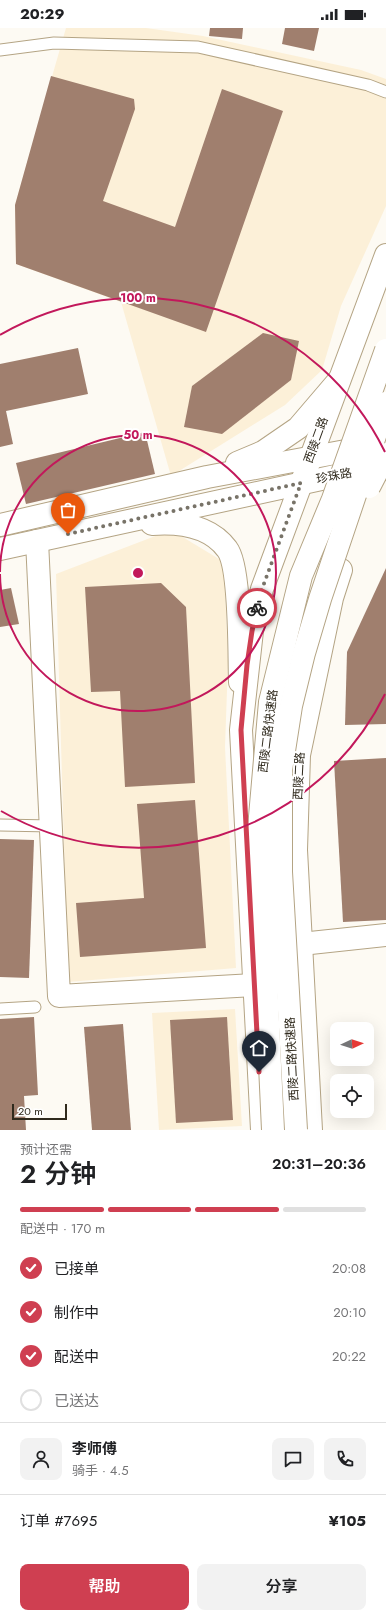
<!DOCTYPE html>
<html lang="zh">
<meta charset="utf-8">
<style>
body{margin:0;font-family:Jost,"Noto Sans SC",sans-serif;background:#f2f2f2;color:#202124;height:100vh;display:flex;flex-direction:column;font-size:15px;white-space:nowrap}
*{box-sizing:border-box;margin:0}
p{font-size:13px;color:#757577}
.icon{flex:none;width:22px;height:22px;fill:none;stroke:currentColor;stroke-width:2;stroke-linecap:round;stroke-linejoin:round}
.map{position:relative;height:1102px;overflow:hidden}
.drawer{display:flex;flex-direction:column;background:#fff;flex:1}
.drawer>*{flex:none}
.needle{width:26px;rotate:86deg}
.fabs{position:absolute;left:330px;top:994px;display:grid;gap:8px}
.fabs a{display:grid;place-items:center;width:44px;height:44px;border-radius:8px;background:#fff;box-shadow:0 4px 16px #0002;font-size:20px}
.scale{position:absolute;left:12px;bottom:10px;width:55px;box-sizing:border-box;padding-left:4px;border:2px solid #302a1d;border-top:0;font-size:11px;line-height:14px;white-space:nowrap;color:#302a1d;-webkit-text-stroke:3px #fff;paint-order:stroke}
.pin{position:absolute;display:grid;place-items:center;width:34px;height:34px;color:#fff;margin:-41px -17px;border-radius:50% 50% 50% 0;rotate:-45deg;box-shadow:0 0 4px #0007}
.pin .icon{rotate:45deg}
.courier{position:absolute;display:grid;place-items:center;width:40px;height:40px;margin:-20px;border:3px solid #cf3f51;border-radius:50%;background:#fff;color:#222;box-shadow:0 1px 5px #0007}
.head em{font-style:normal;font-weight:600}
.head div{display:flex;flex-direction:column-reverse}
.head{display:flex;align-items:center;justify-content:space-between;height:68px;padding:0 20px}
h1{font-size:26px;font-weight:600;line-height:30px}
.bar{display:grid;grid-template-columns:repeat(4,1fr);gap:6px 4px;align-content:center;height:48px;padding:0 20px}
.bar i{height:5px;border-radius:3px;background:#e0e0e0}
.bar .selected{background:#cf3f51}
.bar p{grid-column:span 4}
.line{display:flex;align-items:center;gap:10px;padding:0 20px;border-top:1px solid #e0e0e0}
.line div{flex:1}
.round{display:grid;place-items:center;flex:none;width:42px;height:42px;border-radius:8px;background:#f2f2f2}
ol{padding:0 20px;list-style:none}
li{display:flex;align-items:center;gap:12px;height:44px}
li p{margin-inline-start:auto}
li .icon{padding:4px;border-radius:50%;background:#cf3f51;color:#fff;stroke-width:4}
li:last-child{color:#757577}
li i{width:22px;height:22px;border:2px solid #e0e0e0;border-radius:50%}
.action{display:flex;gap:8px;margin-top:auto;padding:8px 20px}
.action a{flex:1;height:46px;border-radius:8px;background:#cf3f51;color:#fff;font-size:16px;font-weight:600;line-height:46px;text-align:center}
.action a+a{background:#f2f2f2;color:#202124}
.status{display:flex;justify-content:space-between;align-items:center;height:28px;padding:0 20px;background:#fff;direction:ltr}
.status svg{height:11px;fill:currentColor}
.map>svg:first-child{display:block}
</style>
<div class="status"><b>20:29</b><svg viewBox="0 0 49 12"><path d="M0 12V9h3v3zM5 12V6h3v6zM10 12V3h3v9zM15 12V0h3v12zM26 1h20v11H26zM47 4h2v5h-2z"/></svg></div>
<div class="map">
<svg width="386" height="1102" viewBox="0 0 386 1102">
<rect width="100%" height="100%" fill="#fdfaf3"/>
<g fill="#fcf0d8">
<polygon points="66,0 146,0 203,8 361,42 386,51 386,178 341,278 322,342 285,377 171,448 121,274 16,236 15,177"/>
<polygon points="171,502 224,534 228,634 225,719 236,940 68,954 56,546"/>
<polygon points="235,981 242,1098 159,1102 152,985"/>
</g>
<g fill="#a07f6e">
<polygon points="210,0 243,0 242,11 209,8"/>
<polygon points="285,0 319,0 314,23 282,16"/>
<polygon points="51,48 134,71 135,81 103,173 175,199 222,61 283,83 206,304 16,236 15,177"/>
<polygon points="263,305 299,313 291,352 222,406 184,399 192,358"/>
<polygon points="78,320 88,366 6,383 13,416 0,419 0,336"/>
<polygon points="145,404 155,446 26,476 16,435"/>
<polygon points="386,540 386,696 345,697 347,624"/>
<polygon points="161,555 186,579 195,755 125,759 120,663 91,664 85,559"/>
<polygon points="11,560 19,596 0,599 0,562"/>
<polygon points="386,730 386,892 343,894 334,733"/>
<polygon points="195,772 206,920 80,929 76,875 144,870 137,776"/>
<polygon points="0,811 34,812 29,950 0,949"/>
<polygon points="34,989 38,1067 24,1068 26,1102 0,1102 0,991"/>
<polygon points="227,989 233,1092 176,1095 170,992"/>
<polygon points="123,996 131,1102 92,1102 84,999"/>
</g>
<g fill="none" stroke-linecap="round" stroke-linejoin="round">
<defs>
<g id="lane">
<polyline points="0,22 54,15 198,19 368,57 386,64"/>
<polyline points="0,797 52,798"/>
<polyline points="0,981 35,979"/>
</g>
<g id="street">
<polyline points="37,513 59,968 254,957"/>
<polyline points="301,916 386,907"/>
</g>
<g id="secondary">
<polyline points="237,435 263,424 298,400 339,352"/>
<path d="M152 496C179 494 210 498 227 521 241 539 239 628 240 654"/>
<polyline points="0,497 207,449 367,419"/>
<polyline points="0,521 358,443"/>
</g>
<g id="primary">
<polyline points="262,1102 241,702 252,603 262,561 386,227"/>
<polyline points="311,1102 296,822 299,727 332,570 341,542"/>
</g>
</defs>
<use href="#lane" stroke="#b4a484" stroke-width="13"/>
<use href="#street" stroke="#b4a484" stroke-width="24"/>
<use href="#secondary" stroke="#b4a484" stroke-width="24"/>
<use href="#primary" stroke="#b4a484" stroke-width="24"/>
<use href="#lane" stroke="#fff" stroke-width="11"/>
<use href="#street" stroke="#fff" stroke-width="22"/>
<use href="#secondary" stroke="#fff" stroke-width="22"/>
<use href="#primary" stroke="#fff" stroke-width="22"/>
<defs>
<g id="highway-bridge">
<polyline points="369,459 386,426"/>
<polyline points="273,1102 259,800 270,674 301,548 333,471 386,322"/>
<polyline points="296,1102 281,844 281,742 291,678 304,625 320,571 386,375"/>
</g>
</defs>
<use href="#highway-bridge" stroke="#b4a484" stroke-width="24" stroke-linecap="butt"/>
<use href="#highway-bridge" stroke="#fff" stroke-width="22"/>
</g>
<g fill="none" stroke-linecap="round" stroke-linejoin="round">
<polyline stroke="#787368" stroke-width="4" stroke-dasharray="0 7.2" points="68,506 301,455 262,561 257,580"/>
<polyline stroke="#cf3f51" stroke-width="5" points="257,580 252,603 247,637 241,702 259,1044"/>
</g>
<g fill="none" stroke="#c2185b" stroke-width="2">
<path d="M0 544A138 138 0 1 1 0 546"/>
<path d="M385 666A275 275 0 0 1 1 783M0 307A275 275 0 0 1 385 424"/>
</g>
<g text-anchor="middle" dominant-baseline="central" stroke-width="4" stroke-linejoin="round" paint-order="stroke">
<g font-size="12" fill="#302a1d" stroke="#fff">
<text transform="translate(316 412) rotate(-70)">西陵二路</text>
<text transform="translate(334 448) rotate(-11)">珍珠路</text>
<text transform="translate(268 703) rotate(-83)">西陵二路快速路</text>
<text transform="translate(299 748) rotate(-87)">西陵二路</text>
<text transform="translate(292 1031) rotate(-93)">西陵二路快速路</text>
</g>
</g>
<circle cx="138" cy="545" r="6" fill="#c2185b" stroke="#fff" stroke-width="2"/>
<g font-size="12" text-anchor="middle" font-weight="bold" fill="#c2185b" stroke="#fff" stroke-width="4" stroke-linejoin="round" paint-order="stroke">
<text x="138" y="274">100 m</text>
<text x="138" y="411">50 m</text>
</g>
</svg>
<div class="fabs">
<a><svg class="needle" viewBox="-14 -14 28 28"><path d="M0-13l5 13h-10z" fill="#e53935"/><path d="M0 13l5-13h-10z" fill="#757577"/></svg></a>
<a><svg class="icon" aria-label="locate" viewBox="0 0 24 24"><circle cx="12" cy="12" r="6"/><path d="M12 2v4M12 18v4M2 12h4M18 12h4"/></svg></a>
</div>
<div class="scale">20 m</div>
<div class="pin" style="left:68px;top:506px;background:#ea580c"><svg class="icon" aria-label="bag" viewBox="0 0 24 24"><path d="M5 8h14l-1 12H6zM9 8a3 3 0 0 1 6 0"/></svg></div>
<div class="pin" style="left:259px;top:1044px;background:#1f2937"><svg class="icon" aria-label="home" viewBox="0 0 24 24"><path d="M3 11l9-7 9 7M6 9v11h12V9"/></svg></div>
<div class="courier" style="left:257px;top:580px"><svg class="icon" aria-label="bike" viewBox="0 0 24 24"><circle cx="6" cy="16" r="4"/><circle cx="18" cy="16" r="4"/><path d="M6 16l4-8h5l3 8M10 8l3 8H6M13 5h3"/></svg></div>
</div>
<section class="drawer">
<div class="head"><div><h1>2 分钟</h1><p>预计还需</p></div><em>20:31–20:36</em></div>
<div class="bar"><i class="selected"></i><i class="selected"></i><i class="selected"></i><i></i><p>配送中 · 170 m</p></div>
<ol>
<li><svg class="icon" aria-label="check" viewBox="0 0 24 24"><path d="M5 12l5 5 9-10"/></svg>已接单<p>20:08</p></li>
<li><svg class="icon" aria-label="check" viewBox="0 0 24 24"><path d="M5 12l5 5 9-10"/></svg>制作中<p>20:10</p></li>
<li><svg class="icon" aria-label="check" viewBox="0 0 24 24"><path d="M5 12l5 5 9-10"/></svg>配送中<p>20:22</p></li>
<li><i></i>已送达</li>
</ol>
<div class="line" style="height:72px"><a class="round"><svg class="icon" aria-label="person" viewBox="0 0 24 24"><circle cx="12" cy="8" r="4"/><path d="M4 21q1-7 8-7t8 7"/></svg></a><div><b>李师傅</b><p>骑手 · 4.5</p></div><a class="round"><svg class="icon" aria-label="chat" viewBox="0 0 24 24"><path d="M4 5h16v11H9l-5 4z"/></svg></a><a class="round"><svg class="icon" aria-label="phone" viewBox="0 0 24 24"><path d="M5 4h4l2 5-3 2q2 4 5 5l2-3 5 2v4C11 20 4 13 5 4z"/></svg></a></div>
<div class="line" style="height:52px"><div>订单 #7695</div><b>¥105</b></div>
<div class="action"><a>帮助</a><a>分享</a></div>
</section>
